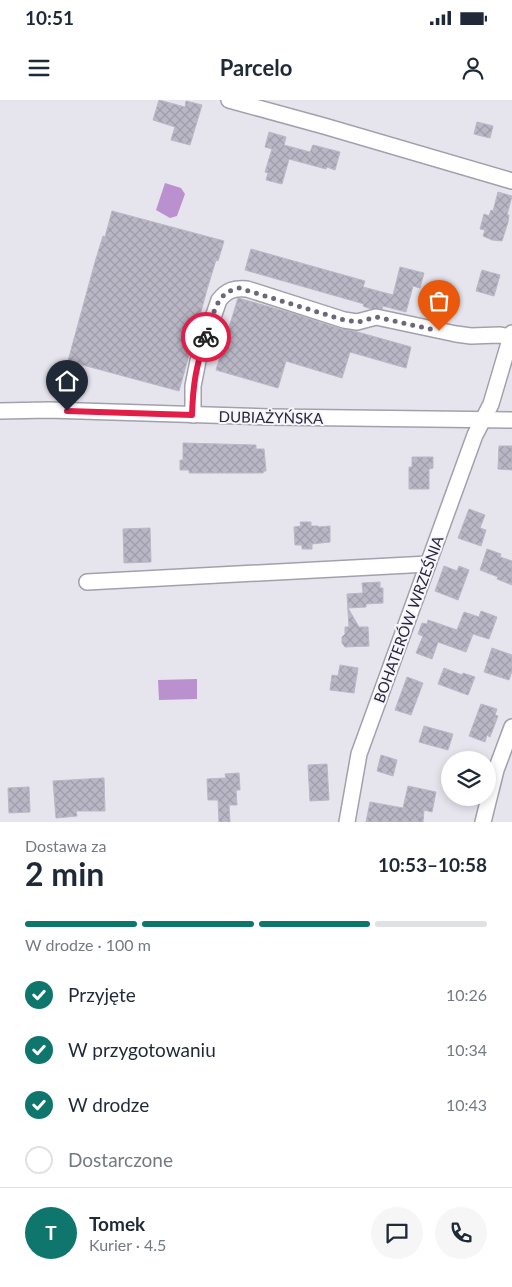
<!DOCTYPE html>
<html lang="pl">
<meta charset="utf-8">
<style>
body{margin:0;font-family:Lato,sans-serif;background:#f6f6f7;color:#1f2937;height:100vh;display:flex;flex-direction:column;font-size:19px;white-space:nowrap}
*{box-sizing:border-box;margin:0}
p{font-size:16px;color:#747a83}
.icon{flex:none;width:28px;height:28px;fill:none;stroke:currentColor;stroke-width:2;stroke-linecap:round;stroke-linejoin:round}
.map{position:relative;height:722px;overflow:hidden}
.panel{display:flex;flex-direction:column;background:#fff;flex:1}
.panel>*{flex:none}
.tools{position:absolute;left:441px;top:651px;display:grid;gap:10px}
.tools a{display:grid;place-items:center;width:55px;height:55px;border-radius:50%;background:#fff;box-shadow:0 2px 8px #0003;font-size:25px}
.pin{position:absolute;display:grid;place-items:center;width:42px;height:42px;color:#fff;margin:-51px -21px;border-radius:50% 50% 50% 0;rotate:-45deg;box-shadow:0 0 5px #0007}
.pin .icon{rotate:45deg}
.courier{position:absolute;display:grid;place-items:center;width:50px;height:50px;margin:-25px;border:4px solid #e11d48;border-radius:50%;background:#fff;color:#222;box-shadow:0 1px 6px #0007}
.headline em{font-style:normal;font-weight:700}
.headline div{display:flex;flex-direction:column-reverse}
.headline{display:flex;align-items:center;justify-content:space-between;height:85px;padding:0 25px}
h1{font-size:32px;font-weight:700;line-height:38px}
.bar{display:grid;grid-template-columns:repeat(4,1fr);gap:8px 5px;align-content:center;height:60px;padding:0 25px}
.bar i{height:6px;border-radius:4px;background:#e0e1e3}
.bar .selected{background:#0f766e}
.bar p{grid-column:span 4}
.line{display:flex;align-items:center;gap:12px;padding:0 25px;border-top:1px solid #e0e1e3}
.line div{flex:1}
.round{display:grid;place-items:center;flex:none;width:52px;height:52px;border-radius:26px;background:#f6f6f7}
ol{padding:0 25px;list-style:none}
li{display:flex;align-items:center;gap:15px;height:55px}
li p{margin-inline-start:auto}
li .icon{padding:5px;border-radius:50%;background:#0f766e;color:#fff;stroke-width:4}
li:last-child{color:#747a83}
li i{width:28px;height:28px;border:2px solid #e0e1e3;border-radius:50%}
.status{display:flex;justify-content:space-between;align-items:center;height:35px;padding:0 25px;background:#fff;direction:ltr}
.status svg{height:14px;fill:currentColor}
header{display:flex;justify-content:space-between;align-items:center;height:65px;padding:0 25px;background:#fff;font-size:22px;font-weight:700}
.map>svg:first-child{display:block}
</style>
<div class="status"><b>10:51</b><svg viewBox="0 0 49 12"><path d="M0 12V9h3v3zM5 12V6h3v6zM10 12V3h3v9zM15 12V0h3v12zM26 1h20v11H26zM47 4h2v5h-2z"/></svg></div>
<header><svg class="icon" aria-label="menu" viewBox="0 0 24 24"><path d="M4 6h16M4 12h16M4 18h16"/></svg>Parcelo<svg class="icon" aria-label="person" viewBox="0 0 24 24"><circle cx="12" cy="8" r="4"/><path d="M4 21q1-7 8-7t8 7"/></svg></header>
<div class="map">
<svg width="512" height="722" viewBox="0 0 512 722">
<defs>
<pattern id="building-cross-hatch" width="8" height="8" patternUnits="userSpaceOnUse" patternTransform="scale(1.25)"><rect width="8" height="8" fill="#b9b7c5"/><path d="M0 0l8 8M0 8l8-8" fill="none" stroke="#9f9daa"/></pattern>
</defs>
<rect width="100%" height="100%" fill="#e6e5ed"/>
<g fill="#ba91ce">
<polygon points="165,83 181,88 185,94 177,116 170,118 156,110"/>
<polygon points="197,579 197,599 159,600 158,580"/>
</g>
<g fill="url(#building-cross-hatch)" stroke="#b9b8c7">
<polygon points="159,0 185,7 186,1 202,5 190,45 171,40 175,27 153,20"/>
<polygon points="477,22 493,26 490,38 474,34"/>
<polygon points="269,32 286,37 284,45 310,52 313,45 340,52 335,70 327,67 326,69 289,59 282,84 266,80 268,73 265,72 272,49 265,47"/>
<polygon points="498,92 512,96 507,115 509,115 508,122 502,141 492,140 483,136 485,130 480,129 484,114 489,116 491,110 493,111"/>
<polygon points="112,111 224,141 218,161 216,160 208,186 179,291 68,261 95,162 103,136 105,137"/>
<polygon points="251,149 365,181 363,187 393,195 400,167 424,173 420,188 413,186 406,212 383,206 382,209 371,209 363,206 364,204 245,170"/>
<polygon points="482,170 500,175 494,196 476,191"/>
<polygon points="238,198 288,212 341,229 354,231 411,247 406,268 350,252 342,278 286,261 278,288 216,270"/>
<polygon points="183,343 256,345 256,349 264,349 266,371 264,371 263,373 189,373 189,370 180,370 180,360 183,360"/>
<polygon points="499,346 512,346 512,370 498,369"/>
<polygon points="412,357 433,357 433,368 429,369 429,389 409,389 409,367 412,367"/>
<polygon points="469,409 485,415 480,428 486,430 481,446 458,438"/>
<polygon points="300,422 311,422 311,426 318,426 318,427 330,426 330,442 312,444 312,449 302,449 302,445 295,445 294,427 301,426"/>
<polygon points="150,428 151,462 124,463 123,429"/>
<polygon points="487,449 501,454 500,457 512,461 512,485 497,479 498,477 480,470"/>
<polygon points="444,466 457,471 459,466 469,470 458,500 435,491"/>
<polygon points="380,482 380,488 383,488 383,503 366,504 366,507 348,508 359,527 368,527 369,546 345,547 342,543 342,537 345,534 345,527 349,527 347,494 363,493 362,483"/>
<polygon points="481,511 497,517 489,539 473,534 466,552 438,542 432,559 416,553 423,536 418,534 422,523 427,524 428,520 457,530 464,512 479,517"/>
<polygon points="492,548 512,555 512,571 509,580 484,572"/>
<polygon points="340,565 358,568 354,593 330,590 332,575 338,576"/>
<polygon points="444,568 462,575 463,573 475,577 468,595 438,584"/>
<polygon points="407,577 423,583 411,615 395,610"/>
<polygon points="481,604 497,609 495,615 498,616 490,637 487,635 485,642 469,636"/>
<polygon points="424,626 453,634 448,650 419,642"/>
<polygon points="381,655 397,660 393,676 377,671"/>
<polygon points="327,664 329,700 310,701 308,665"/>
<polygon points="239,673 240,690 236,690 237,705 229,705 230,722 219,722 218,700 208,700 207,679 226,678 225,674"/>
<polygon points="104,678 105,711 76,711 77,716 56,718 53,681"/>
<polygon points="408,686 436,692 432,712 424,710 423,722 366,722 370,702 403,708"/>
<polygon points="29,687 30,712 9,713 8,688"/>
</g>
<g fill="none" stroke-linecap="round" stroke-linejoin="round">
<defs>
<g id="minor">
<polyline points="229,0 324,26 512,81"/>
<polyline points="0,311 49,310 270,317 512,320"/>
<path d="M193 315V286L198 261 219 200C227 190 234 188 247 189L344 220 357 222 376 217 456 234 471 236 499 235 511 237"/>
<polyline points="87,482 428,464"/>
<polyline points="347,722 359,654 475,335 491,304 512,233"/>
<polyline points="483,722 496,670 512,627"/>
</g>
</defs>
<use href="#minor" stroke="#a3a0ae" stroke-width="18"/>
<use href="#minor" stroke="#fff" stroke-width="15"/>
</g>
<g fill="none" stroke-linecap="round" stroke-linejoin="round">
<path stroke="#6c687b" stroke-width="5" stroke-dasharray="0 9" d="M206 237C213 217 215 192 239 188L344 220 358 222 376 217 439 231"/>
<path stroke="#e11d48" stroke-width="6" d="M67 311 192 315C193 284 196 266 206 237"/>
</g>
<g text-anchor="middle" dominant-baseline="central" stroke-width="4" stroke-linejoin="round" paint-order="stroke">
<g font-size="15" fill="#2b253e" stroke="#f6f6fa">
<text transform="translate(271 317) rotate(1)">DUBIAŻYŃSKA</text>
<text transform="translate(408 519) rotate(-70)">BOHATERÓW WRZEŚNIA</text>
</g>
</g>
</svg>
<div class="tools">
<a><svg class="icon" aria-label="layers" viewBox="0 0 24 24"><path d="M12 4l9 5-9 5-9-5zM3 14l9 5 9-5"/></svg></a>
</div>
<div class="pin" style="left:439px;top:231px;background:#ea580c"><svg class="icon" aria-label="bag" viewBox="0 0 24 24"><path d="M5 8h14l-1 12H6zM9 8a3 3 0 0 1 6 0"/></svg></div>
<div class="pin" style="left:67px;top:311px;background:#1f2937"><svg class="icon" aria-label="home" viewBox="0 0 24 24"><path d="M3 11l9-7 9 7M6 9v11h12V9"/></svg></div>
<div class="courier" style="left:206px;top:237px"><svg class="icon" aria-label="bike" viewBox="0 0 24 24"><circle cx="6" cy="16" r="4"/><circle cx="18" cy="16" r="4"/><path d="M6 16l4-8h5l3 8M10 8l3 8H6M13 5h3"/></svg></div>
</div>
<section class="panel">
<div class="headline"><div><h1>2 min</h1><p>Dostawa za</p></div><em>10:53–10:58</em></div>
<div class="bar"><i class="selected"></i><i class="selected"></i><i class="selected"></i><i></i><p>W drodze · 100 m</p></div>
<ol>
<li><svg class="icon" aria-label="check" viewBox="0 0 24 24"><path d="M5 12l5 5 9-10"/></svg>Przyjęte<p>10:26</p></li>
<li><svg class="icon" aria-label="check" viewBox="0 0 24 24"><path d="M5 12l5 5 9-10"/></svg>W przygotowaniu<p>10:34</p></li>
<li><svg class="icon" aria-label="check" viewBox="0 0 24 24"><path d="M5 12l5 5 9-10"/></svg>W drodze<p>10:43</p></li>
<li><i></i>Dostarczone</li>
</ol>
<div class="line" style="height:90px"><b class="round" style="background:#0f766e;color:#fff">T</b><div><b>Tomek</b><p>Kurier · 4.5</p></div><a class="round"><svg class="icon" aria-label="chat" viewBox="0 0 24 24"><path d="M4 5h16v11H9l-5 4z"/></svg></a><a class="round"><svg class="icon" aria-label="phone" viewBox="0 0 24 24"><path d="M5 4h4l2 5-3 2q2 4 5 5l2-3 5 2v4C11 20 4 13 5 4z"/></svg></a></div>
</section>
